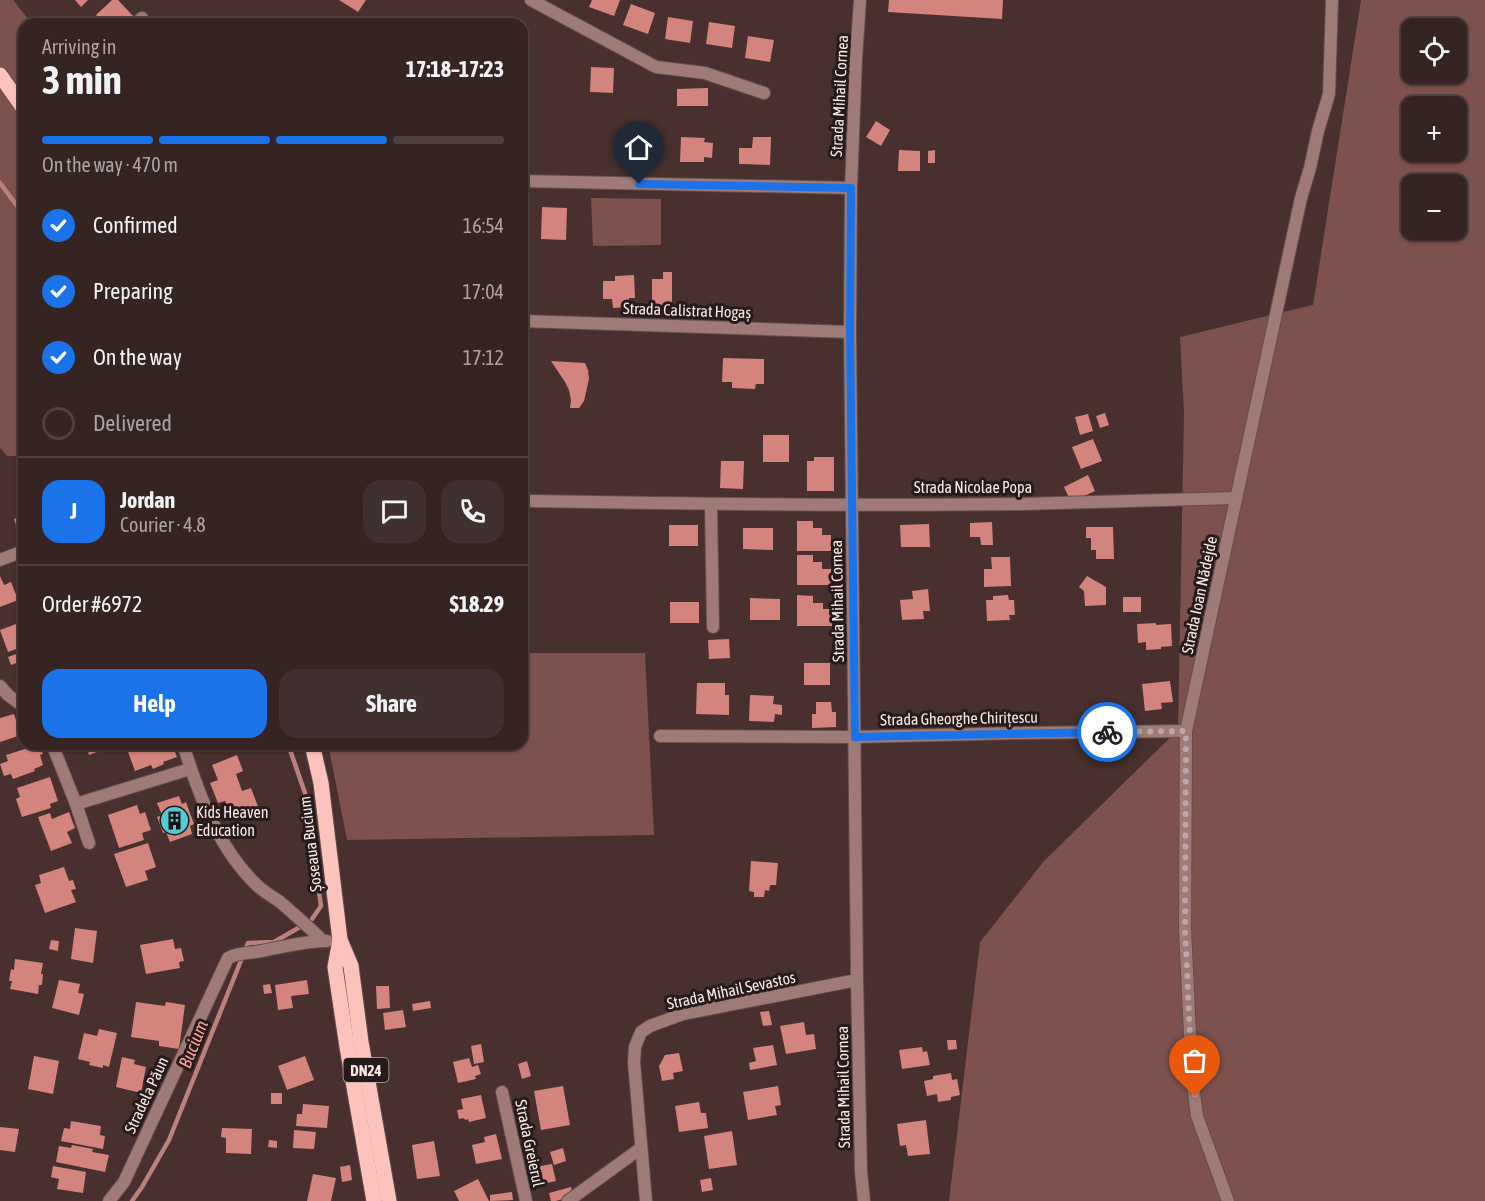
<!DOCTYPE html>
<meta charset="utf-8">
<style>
body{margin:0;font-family:"Asap Condensed",sans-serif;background:#40302f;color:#f1f3f6;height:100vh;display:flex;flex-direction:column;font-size:22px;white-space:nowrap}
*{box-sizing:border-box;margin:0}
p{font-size:20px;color:#aaa4a5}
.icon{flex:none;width:33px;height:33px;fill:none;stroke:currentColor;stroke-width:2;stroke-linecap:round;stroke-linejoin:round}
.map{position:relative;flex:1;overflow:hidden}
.panel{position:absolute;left:18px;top:18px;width:510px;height:732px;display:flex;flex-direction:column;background:#352422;border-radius:18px;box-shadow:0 2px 4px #0004,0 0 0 2px #4f4140}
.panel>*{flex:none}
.tools{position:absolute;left:1401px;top:18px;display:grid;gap:12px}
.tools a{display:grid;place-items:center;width:66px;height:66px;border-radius:12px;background:#352422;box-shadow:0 2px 4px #0004,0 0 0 2px #4f4140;font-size:30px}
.pin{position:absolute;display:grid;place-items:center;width:51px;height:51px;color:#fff;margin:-62px -26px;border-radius:50% 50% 50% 0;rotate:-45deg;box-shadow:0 0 6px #0007}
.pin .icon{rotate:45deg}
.courier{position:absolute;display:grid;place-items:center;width:60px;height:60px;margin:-30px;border:4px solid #1a73e8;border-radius:50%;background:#fff;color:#222;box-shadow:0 2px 8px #0007}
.head em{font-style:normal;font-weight:700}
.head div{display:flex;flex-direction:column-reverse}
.head{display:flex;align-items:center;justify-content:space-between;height:102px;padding:0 24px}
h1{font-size:39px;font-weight:700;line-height:45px}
.bar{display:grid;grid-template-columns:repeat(4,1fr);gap:9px 6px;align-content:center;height:72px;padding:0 24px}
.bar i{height:8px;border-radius:4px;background:#4f4140}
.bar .on{background:#1a73e8}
.bar p{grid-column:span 4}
.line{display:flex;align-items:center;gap:15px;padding:0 24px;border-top:2px solid #4f4140}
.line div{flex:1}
.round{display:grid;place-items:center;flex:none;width:63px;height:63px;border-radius:18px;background:#40302f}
ol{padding:0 24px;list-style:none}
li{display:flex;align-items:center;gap:18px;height:66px}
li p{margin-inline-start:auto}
li .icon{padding:6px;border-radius:50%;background:#1a73e8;color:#fff;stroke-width:4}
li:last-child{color:#aaa4a5}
li i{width:33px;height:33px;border:3px solid #4f4140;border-radius:50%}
.action{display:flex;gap:12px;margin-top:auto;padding:12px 24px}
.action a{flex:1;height:69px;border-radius:18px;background:#1a73e8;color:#fff;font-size:24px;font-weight:700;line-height:69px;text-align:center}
.action a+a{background:#40302f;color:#f1f3f6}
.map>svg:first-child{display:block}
</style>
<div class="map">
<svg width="1485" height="1201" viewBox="0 0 1485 1201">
<rect width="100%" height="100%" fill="#47302e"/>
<g fill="#7d514d" fill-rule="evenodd">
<polygon points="0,0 13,0 32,24 24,24 24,456 7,456 0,448"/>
<path d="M1361 0H1485V1201H949L980 942 1044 861 1178 730 1184 413 1180 337 1313 305ZM1412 28H1456V74H1412ZM1412 106H1456V152H1412ZM1412 184H1456V230H1412Z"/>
<polygon points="591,198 661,199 661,245 593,246"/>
<polygon points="522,653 645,653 654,835 347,840 328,744 522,744"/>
</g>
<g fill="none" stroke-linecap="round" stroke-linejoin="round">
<g stroke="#bb827d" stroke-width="4.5">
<polyline points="0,183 24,215"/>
<polyline points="288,744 305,793 321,906 312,919"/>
<polyline points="132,1201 142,1187 169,1140 248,943 274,942 300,927"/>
</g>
</g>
<g fill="#d3847c">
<polygon points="75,0 88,0 81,7"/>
<polygon points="112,0 118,0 135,18 128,24 104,24 96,15"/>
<polygon points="339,0 366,0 358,12"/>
<polygon points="592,0 620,0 614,16 589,7"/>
<polygon points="889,0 1003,0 1002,19 888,12"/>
<polygon points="631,4 655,13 648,34 623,25"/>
<polygon points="668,17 693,21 690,43 665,39"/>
<polygon points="709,22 735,26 732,48 706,44"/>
<polygon points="748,36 774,40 770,62 745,58"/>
<polygon points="591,67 614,68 613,93 590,92"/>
<polygon points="708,88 708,106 677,106 677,89"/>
<polygon points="876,121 890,130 881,146 866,137"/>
<polygon points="681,137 705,138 704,142 713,143 712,158 704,157 704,162 680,162"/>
<polygon points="753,137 771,137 770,165 739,164 739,148 752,148"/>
<polygon points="899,150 920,151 920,171 898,171"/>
<polygon points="935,150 935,163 928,163 928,151"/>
<polygon points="542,207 567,208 566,240 541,239"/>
<polygon points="663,272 672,272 672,306 652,306 652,279 663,279"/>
<polygon points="634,275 635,298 629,298 630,307 613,308 612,299 603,299 603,281 615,281 615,276"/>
<polygon points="723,358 764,359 764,384 756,384 755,389 732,388 732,382 722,382"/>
<polygon points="551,361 585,363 588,370 589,379 584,401 579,408 570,408 571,400 569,390 565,382"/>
<polygon points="1105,413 1109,425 1100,428 1096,416"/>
<polygon points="1088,414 1093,431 1080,435 1075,417"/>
<rect x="763" y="435" width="26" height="27"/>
<polygon points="1093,439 1102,461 1081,469 1072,447"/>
<polygon points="814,457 834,457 834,491 807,491 807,461 814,461"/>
<polygon points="721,461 744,461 743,489 720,488"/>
<polygon points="1088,475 1095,491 1071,502 1064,487"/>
<polygon points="24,515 24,540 22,541 14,519"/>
<polygon points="797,521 813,521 813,528 822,528 822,535 831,535 831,551 797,551"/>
<polygon points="992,522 993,545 981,545 980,537 970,537 970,523"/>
<polygon points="929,524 930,547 901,547 900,525"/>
<rect x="669" y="525" width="29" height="21"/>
<polygon points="1086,527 1113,527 1114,559 1096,559 1096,550 1091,550 1091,538 1086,538"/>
<polygon points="743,528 773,528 773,550 743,549"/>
<polygon points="797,555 813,555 813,562 822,562 822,569 831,569 831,585 797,585"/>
<polygon points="991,557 1010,557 1011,586 984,587 984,569 992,569"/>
<polygon points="0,576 4,585 11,582 18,600 0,607"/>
<polygon points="1087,576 1106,587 1106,605 1085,606 1084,591 1079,587"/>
<polygon points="928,589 930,611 923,611 924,619 902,620 900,600 913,599 912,591"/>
<polygon points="797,595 813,596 813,603 823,603 823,609 832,609 832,626 797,626"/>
<polygon points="1008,595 1009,600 1014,600 1015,615 1009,615 1010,620 987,621 986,600 993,600 993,596"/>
<rect x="1123" y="597" width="18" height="15"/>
<polygon points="750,598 780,599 780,620 750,620"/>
<rect x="670" y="602" width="29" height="21"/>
<polygon points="24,621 24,646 8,652 0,630"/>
<polygon points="1156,623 1156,625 1171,624 1172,646 1161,647 1161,649 1146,650 1146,642 1138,643 1137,624"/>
<polygon points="729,639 730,658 709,659 708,640"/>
<polygon points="22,652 24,660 11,665 8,657"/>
<rect x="804" y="663" width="26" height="22"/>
<polygon points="24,673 24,695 22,695 16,676"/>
<polygon points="1170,681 1173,702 1161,703 1162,709 1145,711 1142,684"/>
<polygon points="697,683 725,683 725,695 729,695 729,715 696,714"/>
<polygon points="750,695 774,696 773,704 782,705 782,715 775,714 774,722 749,721"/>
<polygon points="816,702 831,702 832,712 836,712 836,727 812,728 812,714 816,714"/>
<polygon points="14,714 21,735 0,742 0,718"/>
<polygon points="24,744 40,744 43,754 40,755 43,765 34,769 35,771 13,779 11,774 4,776 0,764 8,761 6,755 25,749"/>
<polygon points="70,744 95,744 97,752 89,755 87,748 73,752"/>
<polygon points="142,744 154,744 155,746 159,744 172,744 177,757 163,762 164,764 153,769 151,765 135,771 127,749 135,746 136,751 144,749"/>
<polygon points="199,744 220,744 201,751"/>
<polygon points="237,755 243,771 236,774 242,791 251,788 259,809 233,819 225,801 218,803 210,783 218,780 212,765"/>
<polygon points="50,777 58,801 50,804 51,808 22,817 16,799 20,797 17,788"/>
<polygon points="179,796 182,804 186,802 194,824 190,826 192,834 170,842 166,832 163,833 157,817 162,815 157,803"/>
<polygon points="137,805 140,814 145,812 151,830 142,833 144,840 119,848 108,815"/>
<polygon points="69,812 75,828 67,832 72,843 51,851 38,817 50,813 52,819"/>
<polygon points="148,843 156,867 145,871 148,880 126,887 114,854"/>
<polygon points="751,861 778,863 776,885 770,885 769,891 765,890 764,897 754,897 754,892 749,891"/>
<polygon points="64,867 69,881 73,880 76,889 71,890 76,902 45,913 35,885 41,883 39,875"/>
<polygon points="75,928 97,931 93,963 71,959"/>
<polygon points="173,939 175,949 181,948 184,961 179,962 180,968 146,974 140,945"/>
<polygon points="51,940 59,941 58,951 49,949"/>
<polygon points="15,959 43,963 41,974 43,974 42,985 39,985 38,994 10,989 12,981 9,981 11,969 14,970"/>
<polygon points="59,980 80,984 78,993 84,994 79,1015 52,1008"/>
<polygon points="307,980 309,994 291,996 293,1008 278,1010 275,985"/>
<polygon points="270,984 272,993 264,994 263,985"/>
<polygon points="376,986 389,986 390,1008 377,1009"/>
<polygon points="430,1001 431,1008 413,1011 412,1004"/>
<polygon points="136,1002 165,1006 166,1002 185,1005 179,1049 159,1046 159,1041 131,1037"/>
<polygon points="403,1010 406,1027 385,1030 383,1013"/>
<polygon points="769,1011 772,1025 763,1026 760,1012"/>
<polygon points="804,1022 806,1035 814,1034 816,1049 786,1054 780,1026"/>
<polygon points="99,1029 117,1033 109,1067 103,1065 103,1068 89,1065 90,1062 78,1059 84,1033 97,1036"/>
<polygon points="947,1040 956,1040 957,1049 948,1050"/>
<polygon points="481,1044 484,1062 474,1064 471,1046"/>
<polygon points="773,1045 777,1065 750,1070 749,1063 756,1061 753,1048"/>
<polygon points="922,1047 923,1052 927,1051 930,1065 902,1069 899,1050"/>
<polygon points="679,1053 683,1071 673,1073 674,1079 662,1081 659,1066 665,1055"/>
<polygon points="34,1056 59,1061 53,1094 28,1089"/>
<polygon points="305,1056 314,1080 287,1090 278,1066"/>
<polygon points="122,1057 135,1060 134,1064 146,1067 141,1093 116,1087"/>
<polygon points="469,1058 472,1067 478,1065 481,1074 475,1076 476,1079 458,1083 453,1062"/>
<polygon points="527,1061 531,1076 522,1079 518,1064"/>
<polygon points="951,1073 952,1080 957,1079 960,1095 951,1097 951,1100 938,1102 937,1094 927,1096 924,1081 933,1079 933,1076"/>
<polygon points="563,1086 570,1125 541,1130 534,1091"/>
<polygon points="778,1086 781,1105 775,1106 777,1115 748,1120 743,1092"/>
<rect x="271" y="1093" width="11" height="11"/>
<polygon points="481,1095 486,1118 469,1122 468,1119 465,1120 464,1118 459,1119 457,1110 463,1109 461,1099"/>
<polygon points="699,1102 701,1113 706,1113 708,1128 679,1132 675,1106"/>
<polygon points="303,1104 329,1106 327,1128 296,1126 297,1114 302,1114"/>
<polygon points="926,1120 930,1154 908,1156 906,1145 900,1146 897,1124"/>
<polygon points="71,1121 101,1126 100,1135 105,1136 103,1149 61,1141 64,1128 70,1129"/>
<polygon points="0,1127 19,1129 15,1152 0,1150"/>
<polygon points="222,1128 252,1129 251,1154 226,1153 226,1138 221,1137"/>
<polygon points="294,1130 316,1132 314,1149 293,1148"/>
<polygon points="732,1131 737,1165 709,1169 704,1136"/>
<polygon points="496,1134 502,1159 476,1164 472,1145 485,1142 484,1137"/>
<polygon points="269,1140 277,1141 277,1148 268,1147"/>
<polygon points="434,1141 440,1176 417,1179 412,1145"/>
<polygon points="72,1145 93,1149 92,1152 109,1155 105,1172 56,1162 59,1146 71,1148"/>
<polygon points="563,1148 566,1161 554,1165 550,1152"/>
<polygon points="552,1164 556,1181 533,1186 530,1168"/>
<polygon points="350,1165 352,1180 342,1182 340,1167"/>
<polygon points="53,1166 86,1172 83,1193 57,1189 59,1179 51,1177"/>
<polygon points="313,1174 336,1178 331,1201 307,1201"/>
<polygon points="711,1178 713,1190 702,1192 700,1180"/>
<polygon points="478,1179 489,1201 459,1201 454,1191"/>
<polygon points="571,1187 573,1196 556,1201 551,1201 549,1193"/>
<polygon points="512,1192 513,1200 490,1201 490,1195"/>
</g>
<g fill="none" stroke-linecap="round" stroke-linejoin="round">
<defs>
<g id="minor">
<polyline points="531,0 656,67 705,73 764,93"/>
<polyline points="860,0 856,59 851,188 850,332 857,980 861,1171 864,1201"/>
<polyline points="135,24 142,18"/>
<polyline points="522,181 851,188"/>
<polyline points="522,321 850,332"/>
<path d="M531 501C695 504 859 506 1022 504 1094 502 1165 500 1236 498"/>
<polyline points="711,504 713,627"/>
<polyline points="0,560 24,551"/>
<polyline points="0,686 8,695 24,707"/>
<polyline points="660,736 855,737 1023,733 1186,731"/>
<polyline points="52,744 76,804 89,843"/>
<path d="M183 744C199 796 219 851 260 888 266 893 273 897 279 901 294 914 309 927 323 941H327"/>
<polyline points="76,804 190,769"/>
<polyline points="502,1092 526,1201"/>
<path d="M109 1201 124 1182 228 958C237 953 246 953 256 952 279 948 300 942 323 941"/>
<polyline points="568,1201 641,1148"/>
<polyline points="646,1201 634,1062 635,1047 641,1032 650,1026 683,1014 857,980"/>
<polyline points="1228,1201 1197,1116 1192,1077 1185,929 1186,731 1301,198 1310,168 1318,131 1329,94 1332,0"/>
</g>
<g id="primary">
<polyline points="0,75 24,109"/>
<polyline points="312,744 321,783 340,940 351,966 361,1042 389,1201"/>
<polyline points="340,940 335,967 347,1047 374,1201"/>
</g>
</defs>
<use href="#minor" stroke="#634e4c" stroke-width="14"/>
<use href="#primary" stroke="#634e4c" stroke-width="17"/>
<use href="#minor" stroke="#9e7b77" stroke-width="12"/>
<use href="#primary" stroke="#fcc2bc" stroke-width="15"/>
</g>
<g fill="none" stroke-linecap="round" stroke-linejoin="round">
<polyline stroke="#bba8a6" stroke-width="6" stroke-dasharray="0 10.8" points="1107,732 1186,731 1185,929 1192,1077 1195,1097"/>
<polyline stroke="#1a73e8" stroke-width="8" points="639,184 851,188 850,332 855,737 1107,732"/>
</g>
<defs>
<symbol id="building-disc" viewBox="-11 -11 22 22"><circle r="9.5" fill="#52cbd9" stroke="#261b1a"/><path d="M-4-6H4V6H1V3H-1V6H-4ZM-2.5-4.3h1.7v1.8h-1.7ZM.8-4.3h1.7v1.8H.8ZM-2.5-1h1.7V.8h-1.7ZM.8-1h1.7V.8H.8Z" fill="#111"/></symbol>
</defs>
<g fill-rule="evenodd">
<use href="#building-disc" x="158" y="804" width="33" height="33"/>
</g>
<g text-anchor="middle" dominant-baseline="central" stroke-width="6" stroke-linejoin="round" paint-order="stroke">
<rect fill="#261b1a" stroke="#baabaa" stroke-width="1.5" x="343.5" y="1058" width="45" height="24" rx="4.5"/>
<g font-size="15" font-weight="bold" fill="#f9e9e7">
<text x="366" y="1070">DN24</text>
</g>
<g font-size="16" fill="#f9e9e7" stroke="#261b1a">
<text transform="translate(839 96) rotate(-87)">Strada Mihail Cornea</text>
<text transform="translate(687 310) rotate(2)">Strada Calistrat Hogaș</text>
<text x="973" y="487">Strada Nicolae Popa</text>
<text transform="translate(1199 595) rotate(-78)">Strada Ioan Nădejde</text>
<text transform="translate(837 601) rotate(-91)">Strada Mihail Cornea</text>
<text transform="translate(959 718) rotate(-1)">Strada Gheorghe Chirițescu</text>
<text transform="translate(310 844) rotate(-97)">Șoseaua Bucium</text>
<text transform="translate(731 990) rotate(-12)">Strada Mihail Sevastos</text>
<text transform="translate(843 1087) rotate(-91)">Strada Mihail Cornea</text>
<text transform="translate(146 1095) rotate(-65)">Stradela Păun</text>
<text transform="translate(530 1143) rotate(78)">Strada Greierul</text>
</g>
<g font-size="16" fill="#f9e9e7" stroke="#261b1a" text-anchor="start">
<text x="196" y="812">Kids Heaven<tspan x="196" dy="18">Education</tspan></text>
</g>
<g font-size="18" font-style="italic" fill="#faa49b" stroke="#261b1a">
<text transform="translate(193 1044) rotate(-68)">Bucium</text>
</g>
</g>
</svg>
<div class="tools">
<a><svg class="icon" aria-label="locate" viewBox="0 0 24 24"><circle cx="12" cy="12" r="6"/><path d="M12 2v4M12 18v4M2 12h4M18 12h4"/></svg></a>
<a>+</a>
<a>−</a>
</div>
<div class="pin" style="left:1195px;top:1097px;background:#ea580c"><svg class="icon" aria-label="bag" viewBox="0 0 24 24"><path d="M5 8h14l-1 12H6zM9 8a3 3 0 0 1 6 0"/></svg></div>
<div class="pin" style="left:639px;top:184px;background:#1f2937"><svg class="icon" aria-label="home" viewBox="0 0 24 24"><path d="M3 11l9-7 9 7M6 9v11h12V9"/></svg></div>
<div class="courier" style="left:1107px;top:732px"><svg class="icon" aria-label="bike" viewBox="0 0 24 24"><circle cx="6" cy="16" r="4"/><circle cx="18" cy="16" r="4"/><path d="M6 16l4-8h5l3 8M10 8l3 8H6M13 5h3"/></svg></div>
<section class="panel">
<div class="head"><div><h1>3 min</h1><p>Arriving in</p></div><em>17:18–17:23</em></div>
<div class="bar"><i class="on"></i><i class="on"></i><i class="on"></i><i></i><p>On the way · 470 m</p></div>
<ol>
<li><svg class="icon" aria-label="check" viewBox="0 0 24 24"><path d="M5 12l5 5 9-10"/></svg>Confirmed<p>16:54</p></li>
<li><svg class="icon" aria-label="check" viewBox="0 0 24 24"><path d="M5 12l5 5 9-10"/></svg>Preparing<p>17:04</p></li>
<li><svg class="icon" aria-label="check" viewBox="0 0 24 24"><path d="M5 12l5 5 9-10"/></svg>On the way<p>17:12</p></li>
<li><i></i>Delivered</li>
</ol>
<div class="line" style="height:108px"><b class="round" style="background:#1a73e8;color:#fff">J</b><div><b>Jordan</b><p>Courier · 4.8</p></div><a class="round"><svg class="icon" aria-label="chat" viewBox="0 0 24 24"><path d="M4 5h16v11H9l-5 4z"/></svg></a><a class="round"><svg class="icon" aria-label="phone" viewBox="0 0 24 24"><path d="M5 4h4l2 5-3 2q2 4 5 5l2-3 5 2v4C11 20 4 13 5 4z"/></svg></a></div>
<div class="line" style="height:78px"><div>Order #6972</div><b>$18.29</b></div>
<div class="action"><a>Help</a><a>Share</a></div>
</section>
</div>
